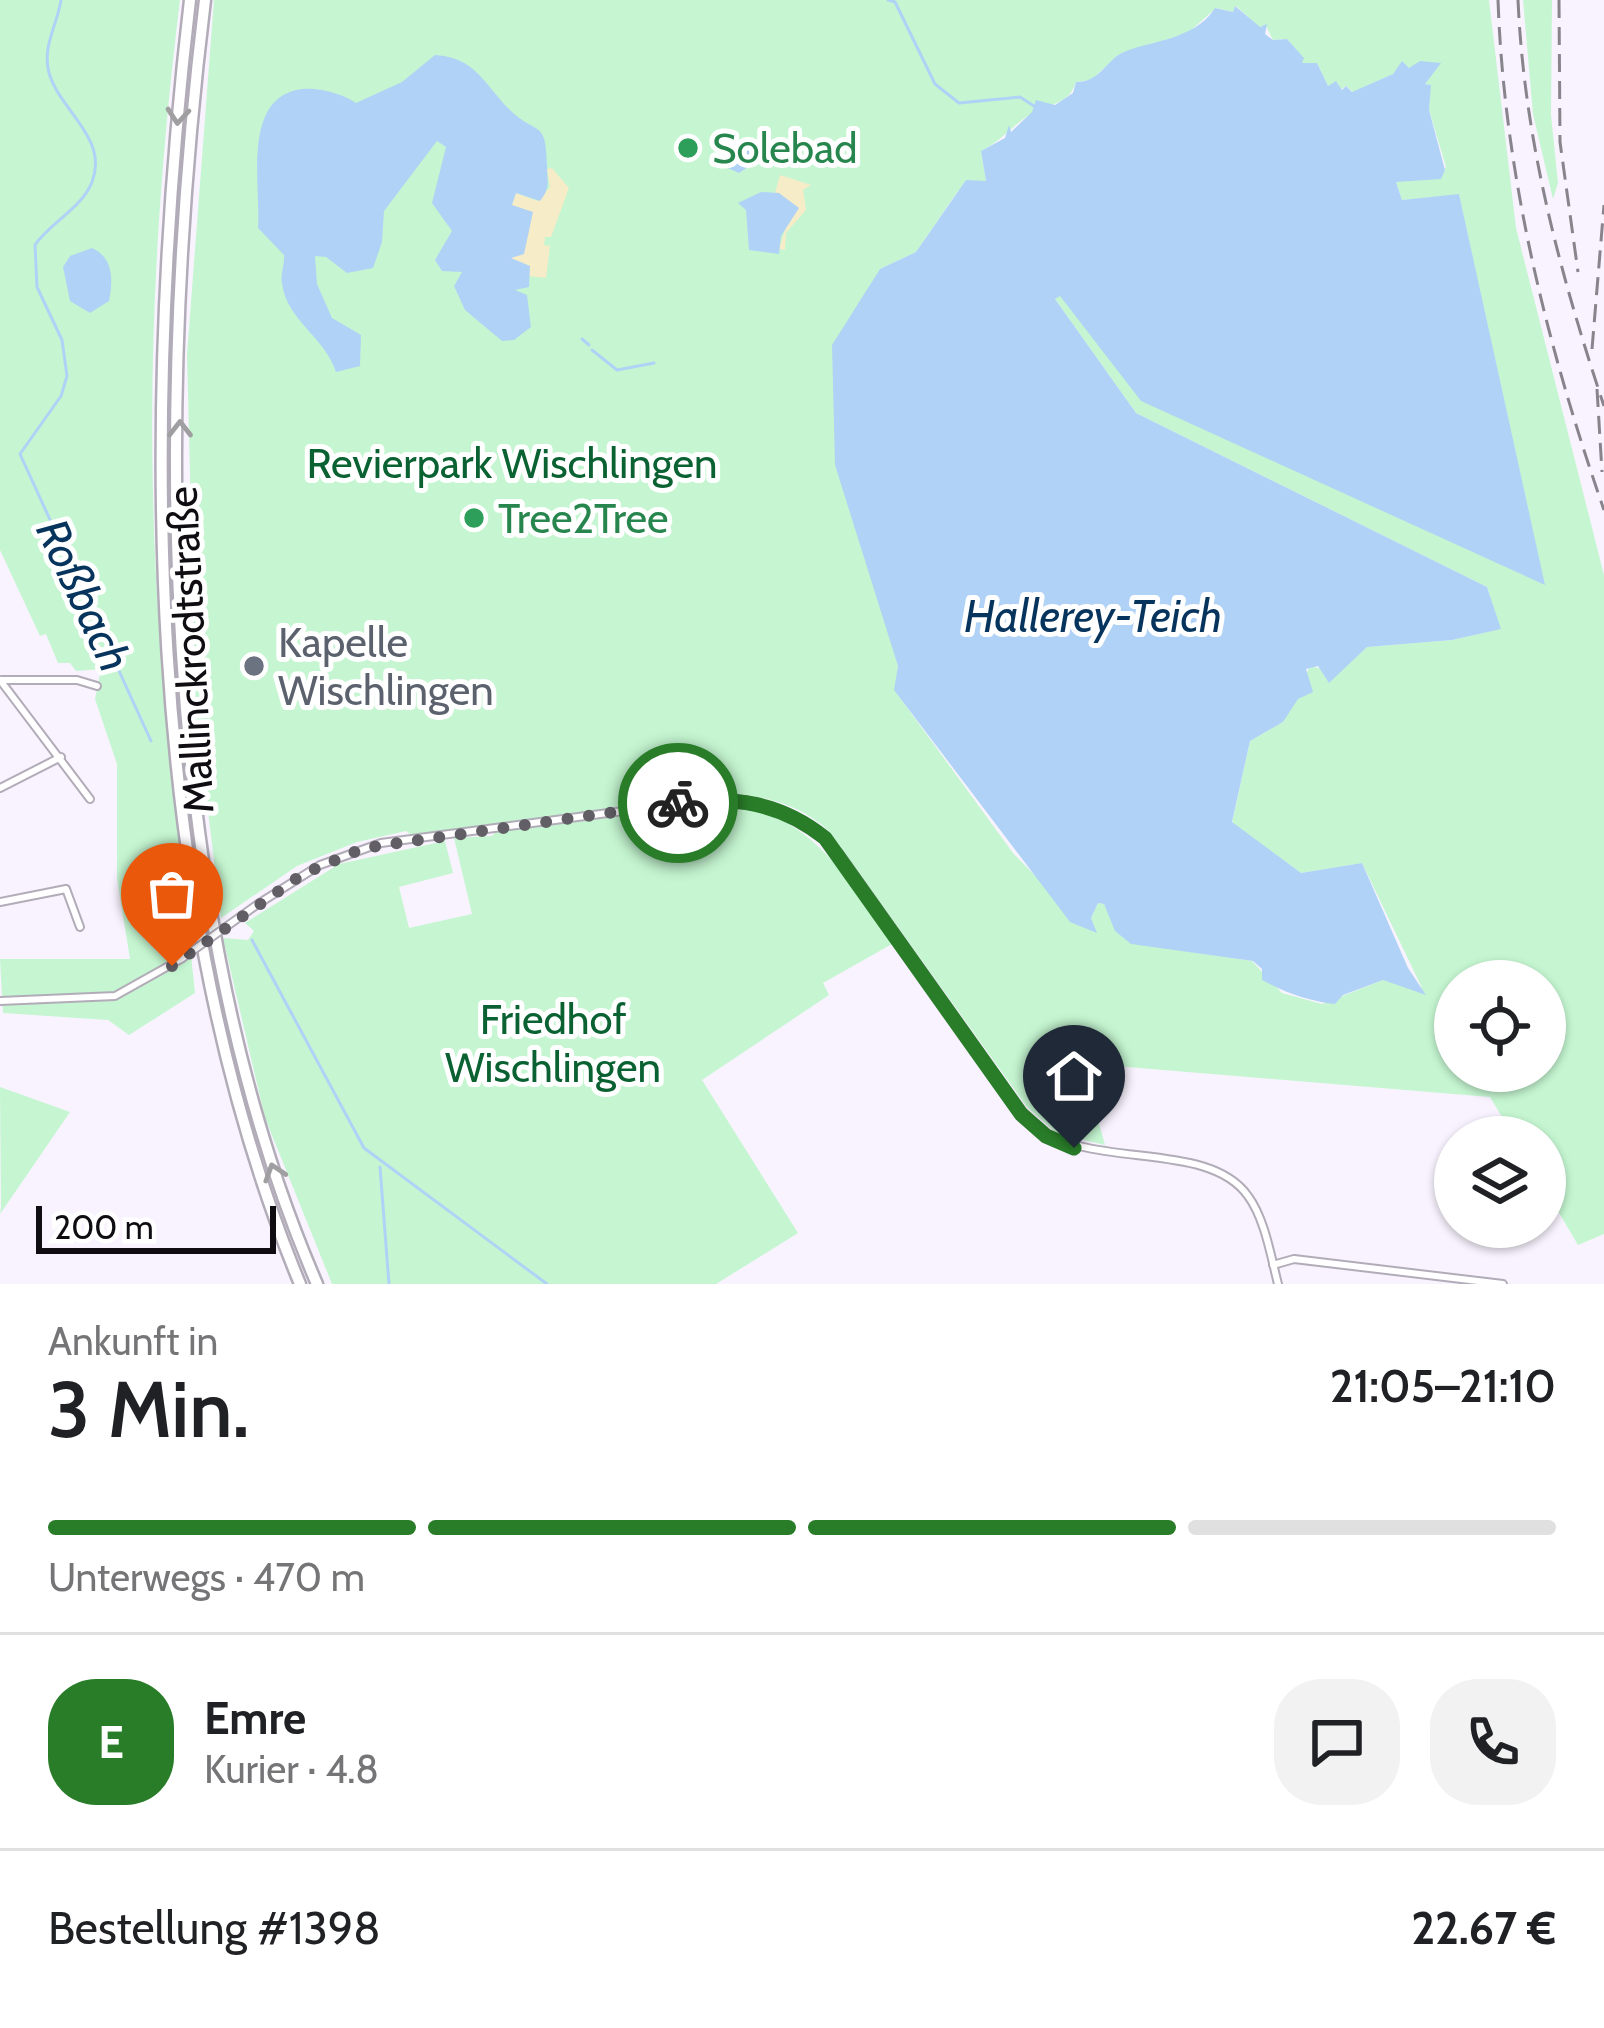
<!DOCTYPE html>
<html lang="de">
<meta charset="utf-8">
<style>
body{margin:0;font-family:Cabin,sans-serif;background:#f2f2f2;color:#202124;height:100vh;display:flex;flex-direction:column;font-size:45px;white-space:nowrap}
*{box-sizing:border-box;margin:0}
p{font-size:39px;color:#757577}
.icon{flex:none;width:66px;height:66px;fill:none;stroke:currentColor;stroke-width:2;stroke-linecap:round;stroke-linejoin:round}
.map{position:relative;height:1284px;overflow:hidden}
.sheet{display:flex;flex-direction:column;background:#fff;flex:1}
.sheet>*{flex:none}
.tools{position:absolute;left:1434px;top:960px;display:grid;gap:24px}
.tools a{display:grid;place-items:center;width:132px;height:132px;border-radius:50%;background:#fff;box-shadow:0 3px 9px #0004;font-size:60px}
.scale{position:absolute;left:36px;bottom:30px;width:240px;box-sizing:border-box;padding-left:12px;border:6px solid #0f0d12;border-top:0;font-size:33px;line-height:42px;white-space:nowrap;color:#0f0d12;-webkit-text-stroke:9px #fff;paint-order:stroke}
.pin{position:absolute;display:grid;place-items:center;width:102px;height:102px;color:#fff;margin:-123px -51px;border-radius:50% 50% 50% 0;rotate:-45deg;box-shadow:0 0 12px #0007}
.pin .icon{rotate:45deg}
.courier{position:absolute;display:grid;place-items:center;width:120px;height:120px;margin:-60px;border:9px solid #297d29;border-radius:50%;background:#fff;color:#222;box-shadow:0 3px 15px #0007}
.headline em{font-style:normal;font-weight:600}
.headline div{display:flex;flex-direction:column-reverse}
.headline{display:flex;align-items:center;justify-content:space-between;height:204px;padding:0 48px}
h1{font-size:78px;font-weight:600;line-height:90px}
.bar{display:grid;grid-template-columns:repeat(4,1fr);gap:18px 12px;align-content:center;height:144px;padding:0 48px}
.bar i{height:15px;border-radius:9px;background:#e0e0e0}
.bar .selected{background:#297d29}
.bar p{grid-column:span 4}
.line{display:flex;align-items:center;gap:30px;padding:0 48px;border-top:3px solid #e0e0e0}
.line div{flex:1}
.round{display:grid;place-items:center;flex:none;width:126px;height:126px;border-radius:48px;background:#f2f2f2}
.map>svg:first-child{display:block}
</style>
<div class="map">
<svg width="1604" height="1284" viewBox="0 0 1604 1284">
<rect width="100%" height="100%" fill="#f8f3fe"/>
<g fill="#c5f6d1" fill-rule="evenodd">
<path d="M0 0H180C160 162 149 329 153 492 156 660 178 826 195 993L129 1035 108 1020 3 1013 0 959H130L117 878V764L95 699 101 669 76 671 70 663H58L46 634 40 636 0 550Z"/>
<path d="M214 0H1489L1516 228 1604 575V1234L1578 1245 1545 1189V1137H1514L1490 1097 1103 1065 1105 1100 1094 1106 1105 1145 1058 1134 1027 1107 829 831C797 801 756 794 713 792L714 807C808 804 844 875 892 944L823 983 829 995 702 1080 798 1233 716 1284H332L265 1118 223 938 248 940 254 931 245 923 339 864 445 841 453 873 399 887 409 928 472 914 454 838 492 836 500 827 414 837 406 831 357 842 297 866 221 918 196 712 187 355ZM1236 6 1259 27 1266 26 1273 40 1287 39 1303 58 1301 63H1317L1328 86 1338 83 1340 90 1346 86 1353 92 1393 74 1402 62 1409 68 1437 63 1425 84 1430 85 1429 110 1446 167 1442 173 1396 182 1402 200 1459 195 1544 583 1060 295 1055 299 1136 413 1487 587 1500 629 1452 640 1367 647 1339 673 1310 666 1283 722 1250 741 1232 823 1301 873 1362 863 1422 988 1383 980 1322 1004 1282 993 1252 961 1131 943 1115 927 1104 904 1098 903 1091 918 1096 932 1082 924 1013 853 895 691 898 666 877 589 880 269 916 252 958 191 986 181 981 151C1001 141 1010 128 1029 115 1048 102 1068 107 1076 82L1091 80 1120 54 1188 33 1216 8 1233 12ZM1455 981H1545V1071H1455Z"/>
<polygon points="1523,0 1552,0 1551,115 1558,183 1553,199 1533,114"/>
<polygon points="0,1087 70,1112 0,1214 1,1207"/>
</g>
<g fill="#f6ecc7">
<polygon points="552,168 569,188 551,237 545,237 544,245 550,246 546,278 529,276 530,266 511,259 517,209 511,206 516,193 537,201 550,187 547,169"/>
<polygon points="780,175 811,185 803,190 806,210 786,233 785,250 779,249 790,215 775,193"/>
</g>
<g fill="#b0d2f6">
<path d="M1235 6 1260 27 1267 24 1265 34 1273 40 1287 39 1304 58 1302 63H1317L1328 86 1336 81 1342 90 1346 86 1352 92 1393 74 1402 61 1409 68 1420 61 1441 63 1425 84 1431 85 1429 110 1445 170 1441 179 1396 182 1402 200 1459 194 1545 585 1141 401 1060 296 1055 299 1136 413 1487 587 1501 629 1452 640 1367 647 1329 683 1318 666 1306 669 1313 692 1298 699 1283 722 1250 741 1232 822 1301 873 1362 863 1408 968 1426 995 1383 980 1343 995 1335 1004C1309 1001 1284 992 1262 980V969L1253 961 1131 944 1115 931 1104 904 1098 903 1091 918 1097 933 1070 922 894 690 898 666 835 465 832 345 880 269 916 252 966 180 986 181 981 151 1005 138 1009 125 1011 132 1032 112 1036 100 1055 105 1073 93 1076 82C1099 82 1105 63 1120 54 1143 41 1194 42 1215 8L1233 12Z"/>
<path d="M435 55C476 58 483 83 509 109 537 137 546 117 547 166 547 183 551 187 540 201L516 193 512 205 533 212 524 254 511 258 530 266 529 287 515 290 527 295 531 327 514 340 502 341 465 310 454 286 462 272 442 271 435 260 452 231 432 203 446 147 437 141 384 211 382 242 373 268 347 273 326 257 315 256 317 284 332 318 361 335 360 366 336 372C325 337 286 320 282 283 280 273 285 265 284 255L258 228C261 184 241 97 302 89 318 87 344 94 356 103L402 82Z"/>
<polygon points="730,139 760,148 754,163 739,173 719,164"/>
<polygon points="761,192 779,193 799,208 781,236 779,254 749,250 746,210 738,203"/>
<path d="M92 248C114 258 113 281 109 301L90 313 70 301 63 267 70 256Z"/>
</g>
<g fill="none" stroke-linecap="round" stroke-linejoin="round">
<g stroke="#b0d2f6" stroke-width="3">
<path d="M61 0C57 26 42 46 49 73 60 111 109 138 92 182 82 208 50 223 35 245L37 287 62 340 67 376 61 396 20 454 151 741"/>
<polyline points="888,0 895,2 935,84 959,103 1020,97 1034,106"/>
<polyline points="582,339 589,345"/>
<polyline points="592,350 617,370 654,363"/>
<polyline points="252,940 364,1148 547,1284"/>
<polyline points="380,1167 389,1284"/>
</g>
<defs>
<g id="street">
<polyline points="0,680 90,799"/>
<polyline points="0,680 77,680 97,686"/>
<polyline points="0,788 61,757"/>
<polyline points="0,902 66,889 80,927"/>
<path d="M258 904 320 865 381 843 691 802 745 800 772 807 804 821 839 853 1032 1125C1092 1171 1208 1139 1248 1196 1265 1219 1271 1257 1278 1284"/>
<polyline points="0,1001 115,996 181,959"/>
<polyline points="1273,1265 1294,1259 1503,1284"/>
</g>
<g id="highway">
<path d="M190 0C142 408 141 900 300 1284"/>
<path d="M205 0C156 400 155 910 317 1284"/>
</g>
</defs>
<use href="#street" stroke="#b2acb9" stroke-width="10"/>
<use href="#highway" stroke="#b2acb9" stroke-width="15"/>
<use href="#street" stroke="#fff" stroke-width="6"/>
<use href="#highway" stroke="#fff" stroke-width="10"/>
<g stroke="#88848c" stroke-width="3" stroke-dasharray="18 9" stroke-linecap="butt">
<path d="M1498 0C1504 174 1547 346 1604 510"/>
<path d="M1518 0C1524 140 1560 274 1604 406"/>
<polyline points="1559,0 1560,142 1578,272"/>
<polyline points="1592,349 1604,205"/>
<polyline points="1597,389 1602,472"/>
</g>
<defs>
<polyline id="street-bridge" points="181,959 258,904"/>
</defs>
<use href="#street-bridge" stroke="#b2acb9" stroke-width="10" stroke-linecap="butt"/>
<use href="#street-bridge" stroke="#fff" stroke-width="6"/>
</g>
<defs><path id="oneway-chevron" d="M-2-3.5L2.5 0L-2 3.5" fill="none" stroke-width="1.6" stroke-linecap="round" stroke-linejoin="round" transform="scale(3)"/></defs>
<g stroke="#9f9ea0">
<use href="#oneway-chevron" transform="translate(178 116) rotate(95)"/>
<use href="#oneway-chevron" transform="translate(180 429) rotate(-90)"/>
<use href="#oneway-chevron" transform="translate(274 1172) rotate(-108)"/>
</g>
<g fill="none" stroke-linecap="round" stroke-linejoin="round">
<polyline stroke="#615e65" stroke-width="12" stroke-dasharray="0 21.6" points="172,966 303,874 364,848 678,803"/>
<path stroke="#297d29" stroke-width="15" d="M678 803C734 796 780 802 825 838L1021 1114 1046 1136 1074 1148"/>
</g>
<g fill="#2e9e5b" stroke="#fff" stroke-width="4.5">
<circle cx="688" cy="148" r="12"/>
<circle cx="474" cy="518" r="12"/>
</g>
<circle fill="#6b7280" stroke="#fff" stroke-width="4.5" cx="254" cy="666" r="12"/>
<g text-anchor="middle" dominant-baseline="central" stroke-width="10" stroke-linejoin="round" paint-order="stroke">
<g font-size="42" fill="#27864d" stroke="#fff" text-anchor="start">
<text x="712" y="148">Solebad</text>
<text x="498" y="518">Tree2Tree</text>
</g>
<g font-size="42" fill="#0a6132" stroke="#fff">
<text x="512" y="463">Revierpark Wischlingen</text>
<text x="553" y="1019">Friedhof<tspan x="553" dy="48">Wischlingen</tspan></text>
</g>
<g font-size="42" fill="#5b616d" stroke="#fff" text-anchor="start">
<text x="278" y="642">Kapelle<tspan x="278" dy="48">Wischlingen</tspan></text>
</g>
<g font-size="42" fill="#0f0d12" stroke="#fff">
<text transform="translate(190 650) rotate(-93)">Mallinckrodtstraße</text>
</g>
<g font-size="45" font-style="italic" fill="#06345d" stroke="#fff">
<text transform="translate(84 595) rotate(65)">Roßbach</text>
<text x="1093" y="616">Hallerey-Teich</text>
</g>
</g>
</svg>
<div class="tools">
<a><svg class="icon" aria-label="locate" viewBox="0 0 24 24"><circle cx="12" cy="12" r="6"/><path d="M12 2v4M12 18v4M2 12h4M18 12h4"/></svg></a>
<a><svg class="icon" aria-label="layers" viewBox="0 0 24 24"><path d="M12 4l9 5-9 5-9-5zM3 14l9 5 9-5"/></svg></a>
</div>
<div class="scale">200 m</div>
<div class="pin" style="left:172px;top:966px;background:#ea580c"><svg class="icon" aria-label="bag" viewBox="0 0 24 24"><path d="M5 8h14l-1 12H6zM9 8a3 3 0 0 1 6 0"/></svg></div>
<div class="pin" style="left:1074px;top:1148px;background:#1f2937"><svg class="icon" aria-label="home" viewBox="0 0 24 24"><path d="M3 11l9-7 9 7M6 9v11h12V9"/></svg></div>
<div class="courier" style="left:678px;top:803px"><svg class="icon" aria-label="bike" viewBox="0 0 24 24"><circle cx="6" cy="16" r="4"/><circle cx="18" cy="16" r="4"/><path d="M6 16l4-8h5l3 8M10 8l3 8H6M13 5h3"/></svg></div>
</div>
<section class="sheet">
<div class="headline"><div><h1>3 Min.</h1><p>Ankunft in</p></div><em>21:05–21:10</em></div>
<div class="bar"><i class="selected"></i><i class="selected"></i><i class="selected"></i><i></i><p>Unterwegs · 470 m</p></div>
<div class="line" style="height:216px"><b class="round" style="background:#297d29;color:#fff">E</b><div><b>Emre</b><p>Kurier · 4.8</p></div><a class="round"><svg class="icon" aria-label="chat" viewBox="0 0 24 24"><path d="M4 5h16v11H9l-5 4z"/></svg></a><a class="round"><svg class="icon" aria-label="phone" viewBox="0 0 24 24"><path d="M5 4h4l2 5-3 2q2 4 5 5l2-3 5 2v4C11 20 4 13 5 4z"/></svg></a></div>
<div class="line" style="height:156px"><div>Bestellung #1398</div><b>22.67 €</b></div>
</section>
